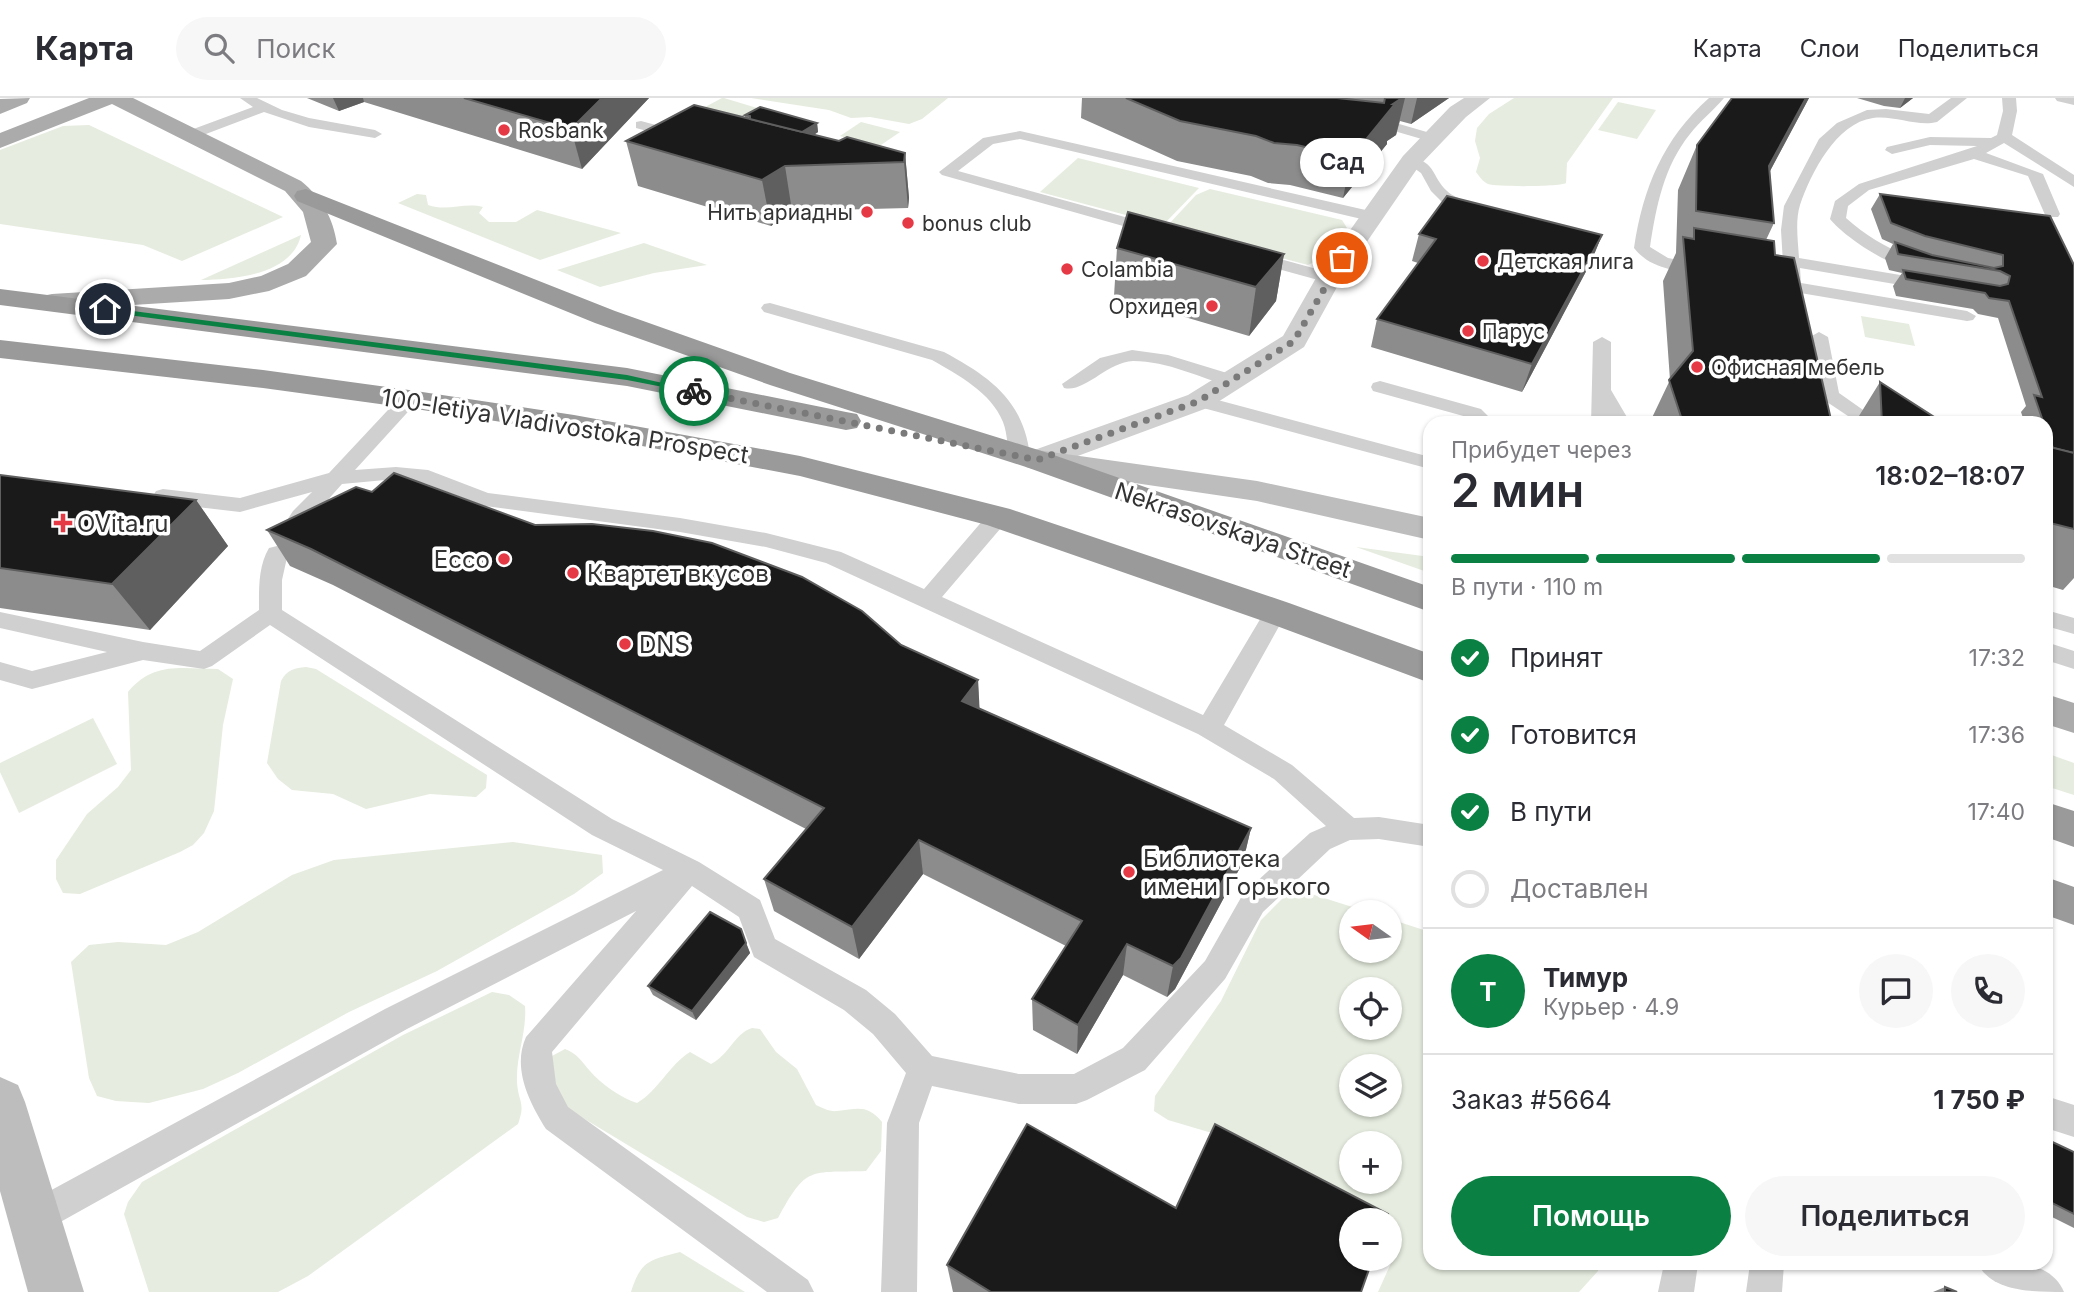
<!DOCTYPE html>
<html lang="ru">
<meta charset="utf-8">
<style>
body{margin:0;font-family:Inter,sans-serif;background:#f7f7f7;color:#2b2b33;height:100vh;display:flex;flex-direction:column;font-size:26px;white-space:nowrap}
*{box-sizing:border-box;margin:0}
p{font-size:23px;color:#7c7c81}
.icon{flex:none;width:38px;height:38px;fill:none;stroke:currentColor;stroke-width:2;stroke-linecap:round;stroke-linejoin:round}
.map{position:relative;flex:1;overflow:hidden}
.sheet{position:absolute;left:1423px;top:318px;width:630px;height:854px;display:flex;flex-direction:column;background:#fff;border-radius:21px;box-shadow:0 2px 5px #0004}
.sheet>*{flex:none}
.needle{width:46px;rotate:284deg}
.fabs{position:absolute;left:1339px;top:802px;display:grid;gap:14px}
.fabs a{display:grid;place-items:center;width:63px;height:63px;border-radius:50%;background:#fff;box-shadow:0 2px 5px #0004;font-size:35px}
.pin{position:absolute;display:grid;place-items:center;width:60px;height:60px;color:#fff;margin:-30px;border:4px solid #fff;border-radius:50%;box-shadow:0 2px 7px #0007}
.courier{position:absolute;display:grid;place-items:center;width:70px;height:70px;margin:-35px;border:5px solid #0b8043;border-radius:50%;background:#fff;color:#222;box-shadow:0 2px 9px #0007}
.bubble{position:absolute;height:49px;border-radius:24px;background:#fff;box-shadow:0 2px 5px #0004;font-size:23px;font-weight:600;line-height:49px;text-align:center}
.overview em{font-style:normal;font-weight:600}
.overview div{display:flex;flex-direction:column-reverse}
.overview{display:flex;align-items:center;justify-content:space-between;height:119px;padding:0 28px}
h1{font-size:46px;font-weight:600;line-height:52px}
.bar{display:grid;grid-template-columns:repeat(4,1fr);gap:10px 7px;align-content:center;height:84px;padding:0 28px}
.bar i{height:9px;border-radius:5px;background:#e1e1e2}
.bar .on{background:#0b8043}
.bar p{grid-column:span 4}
.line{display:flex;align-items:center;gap:18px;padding:0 28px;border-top:2px solid #e1e1e2}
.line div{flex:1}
.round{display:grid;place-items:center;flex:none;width:74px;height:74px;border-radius:37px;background:#f7f7f7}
ol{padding:0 28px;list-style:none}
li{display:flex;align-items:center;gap:21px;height:77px}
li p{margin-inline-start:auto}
li .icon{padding:7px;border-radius:50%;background:#0b8043;color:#fff;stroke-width:4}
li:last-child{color:#7c7c81}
li i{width:38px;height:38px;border:4px solid #e1e1e2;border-radius:50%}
.action{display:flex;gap:14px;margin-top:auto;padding:14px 28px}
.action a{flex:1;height:80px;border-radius:42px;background:#0b8043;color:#fff;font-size:28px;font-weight:600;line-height:80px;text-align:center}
.action a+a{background:#f7f7f7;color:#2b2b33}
header{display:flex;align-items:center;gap:42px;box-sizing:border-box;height:98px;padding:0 35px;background:#fff;border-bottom:2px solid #e1e1e2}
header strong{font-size:33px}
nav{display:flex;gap:38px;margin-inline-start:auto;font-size:24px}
.search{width:490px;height:63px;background:#f7f7f7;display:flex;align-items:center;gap:18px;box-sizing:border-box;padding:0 24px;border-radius:38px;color:#7c7c81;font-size:26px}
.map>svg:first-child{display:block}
</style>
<header>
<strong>Карта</strong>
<div class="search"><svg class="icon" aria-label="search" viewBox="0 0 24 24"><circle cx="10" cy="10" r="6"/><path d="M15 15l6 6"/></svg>Поиск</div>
<nav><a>Карта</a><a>Слои</a><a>Поделиться</a></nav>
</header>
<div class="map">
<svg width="2074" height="1194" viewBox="0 0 2074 1194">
<rect width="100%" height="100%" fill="#fff"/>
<g fill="#e6ecdf" fill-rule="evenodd">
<polygon points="722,0 724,0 757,10 727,26 692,16"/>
<polygon points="751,0 948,0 922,21 909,26 870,19 851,20 829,12"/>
<path d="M1514 0H1613L1567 65 1566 85C1558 89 1497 89 1488 86 1483 84 1479 78 1476 74L1480 60 1475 43 1477 30 1489 16Z"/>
<polygon points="1618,4 1656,12 1637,41 1598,32"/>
<polygon points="861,24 900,34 878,49 840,38"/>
<polygon points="89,27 283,119 182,163 143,147 0,126 0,52 63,28"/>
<polygon points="1078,60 1199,90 1163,127 1040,94"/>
<polygon points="1210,91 1342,122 1347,130 1321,161 1308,167 1194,137 1169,126 1196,97"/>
<path d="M417 96 426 97 428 107C448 114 464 104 483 109L479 115 489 124H516L537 112 621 135 540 162 398 105Z"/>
<path d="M301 137C292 177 235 181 201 182Z"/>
<polygon points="644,145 707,167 654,175 600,189 557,172"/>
<polygon points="1861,218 1909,226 1915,248 1865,239"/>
<polygon points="1356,449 1430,459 1430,475"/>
<path d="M306 569 316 571 487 677 486 690 476 699 430 696 366 711 333 696 292 692 278 681 267 665 281 583C287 572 294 570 306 569Z"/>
<path d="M218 571 233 581 223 627 214 713 204 735 193 747 180 754 80 796 63 795 56 781V762L87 716 118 689 131 672 128 594C154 563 181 571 218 571Z"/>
<polygon points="93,620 117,666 19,715 0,674 0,665"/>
<polygon points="2046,655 2074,665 2074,697 2046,688"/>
<polygon points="513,744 602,757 603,775 574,796 437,873 349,914 238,975 203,991 149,1005 116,1003 97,998 89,980 71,864 89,847 118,844 166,847 198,834 292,777 334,762"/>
<path d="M1302 793 1368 814H1351V852H1390V821L1430 834V1166H1599L1598 1173 1579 1194H1378L1396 1154 1390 1122H1383L1222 1038 1168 1022 1154 1013 1155 998 1221 903 1261 822 1286 797ZM1351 891H1390V929H1351ZM1351 968H1390V1006H1351ZM1351 1045H1390V1083H1351Z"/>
<path d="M492 894 509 897 525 908C527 934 516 957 517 984 518 1004 526 1004 518 1026L308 1178 278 1194H149L124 1116 128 1104 142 1084 403 937Z"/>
<path d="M752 930 760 931 776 954 797 971 816 1007C822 1010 830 1014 837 1013 858 1011 867 1006 882 1024L881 1053 866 1073C809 1075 807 1067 778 1120L764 1124 747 1119 568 1011 556 990 552 958 565 951C578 956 581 963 590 973 601 986 621 1000 637 1005 658 993 669 967 690 954L711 966C729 957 735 935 752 930Z"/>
<path d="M680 1154 745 1194H631C641 1162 650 1162 680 1154Z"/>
</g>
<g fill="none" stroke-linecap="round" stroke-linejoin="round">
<g fill="#d0d0d0" fill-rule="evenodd">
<polygon points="240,0 257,0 282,12 309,20 375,32 382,36 375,40 309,29 264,14 198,39 188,39 186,36 188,33 253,9"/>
<path d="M1709 0H1724C1713 13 1700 23 1690 36 1664 68 1656 109 1650 149L1668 160 1710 168 1712 172 1710 176 1704 177C1679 173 1651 172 1634 150 1643 90 1663 41 1709 0Z"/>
<path d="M1951 0H1967L1937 24C1917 29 1894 17 1873 20 1836 25 1811 75 1800 107 1795 123 1798 143 1799 160L1930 182 1936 183 1939 187 1936 191 1930 192 1800 170 1801 185 1967 213 1976 218 1973 222 1967 223 1764 189 1761 185 1764 181 1784 182 1781 132 1784 108 1819 41 1837 25 1867 12 1886 11 1929 16Z"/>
<path d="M2002 0H2016L2017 13 2012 37 2074 77V89L2004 45 1986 55 2043 76 2060 116 2058 119H2046L2028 78 1974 61 1869 92 1848 108 1846 120C1869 141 1896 155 1925 164L1927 168 1925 172C1901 177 1845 140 1830 121L1835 103 1859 86 1977 48 1930 47 1892 56 1885 52 1887 49 1930 39 1991 40 1997 37 2003 13Z"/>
<polygon points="2055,0 2074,0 2074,7 2057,3"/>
<polygon points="1365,16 1437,37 1439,40 1432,44 1360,23 1360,17"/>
<polygon points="641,23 689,36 691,39 684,43 636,30 636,24"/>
<polygon points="1020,33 1370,113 1378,118 1370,123 1020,41 993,46 958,73 1161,129 1163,132 1155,137 942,77 939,74 983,40"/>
<path d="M1411 59C1437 65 1431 78 1447 93 1457 103 1474 102 1483 111L1481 114H1469L1442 104 1431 93 1421 75 1404 63Z"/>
<polygon points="1251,153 1335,176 1337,180 1329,185 1245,162 1243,158"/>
<path d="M770 205 944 254C990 279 1023 302 1030 357L1027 361H1013C1006 351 1008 336 1003 324 991 294 958 277 932 262L764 214 761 210 764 206Z"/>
<polygon points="1819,234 1828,239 1839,295 1883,326 1860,326 1824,302 1819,291 1810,239"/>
<polygon points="1602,239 1611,244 1611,292 1631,326 1591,326 1593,244"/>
<path d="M1132 252 1168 257 1240 279 1242 283 1233 289C1200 280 1168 263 1133 263 1107 264 1085 295 1064 290L1062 286 1100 260Z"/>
<polygon points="1380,283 1481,311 1496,326 1475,326 1467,319 1373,293 1371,289 1373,285"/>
<path d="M409 295 419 301 416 305 355 372 396 369 428 372 488 395 680 420 766 435 841 454 924 491 990 414H1006L1009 419 1006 424 942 499 1203 617 1268 508 1276 506 1284 508 1287 514 1224 627 1292 667 1354 720 1379 719 1430 727V749L1379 741 1350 742 1330 751 1263 814 1225 881 1145 972 1087 1002 1076 1006H1019L932 988 919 1025 917 1194H881L887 1025 906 975 873 936 844 912 754 859 739 819 692 788 552 954 556 986 568 1009 808 1182 814 1194H767L546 1031C529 1004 512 970 526 939L636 813 407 931 46 1132 34 1137 22 1132 17 1120 22 1108 385 911 663 772 592 737 270 527 212 568 204 571 143 562 32 591 0 582V564L32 573 107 554 0 530V514L143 544 200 553 259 512C259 492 258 468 269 450L277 448 285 450 288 455 282 482V512L612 721 699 764 760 802 775 841 866 892 895 916 932 958 1019 976H1074L1123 950 1205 863 1243 796 1310 735 1326 728 1274 681 1198 636 826 465 766 449 680 434 485 408 424 385 396 381 342 386 309 423 295 444 287 446 279 444 276 439 293 413 312 394 240 414 163 405 156 403 153 398 156 393 163 391 240 400 329 375 402 297Z"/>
<polygon points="1199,297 1430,359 1430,371 1192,307 1189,303"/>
<polygon points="2046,512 2074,520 2074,536 2046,528"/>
<polygon points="2046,544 2074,553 2074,571 2046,562"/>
<polygon points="2046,998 2074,1007 2074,1039 2046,1030"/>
<polygon points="1664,1166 1698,1166 1694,1194 1658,1194"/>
<polygon points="1750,1166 1784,1166 1782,1194 1746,1194"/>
<path d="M1978 1166C2007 1163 2050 1161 2064 1194 2033 1194 1992 1194 1978 1166Z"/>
</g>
<polygon fill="#d0d0d0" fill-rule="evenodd" points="1464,0 1490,0 1466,19 1419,68 1342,180 1304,249 1210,309 1048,369 1037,372 1026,369 1021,362 1026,355 1188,297 1283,238 1316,180 1403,58 1450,9"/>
<g fill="#bdbdbd" fill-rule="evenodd">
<polygon points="1037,352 1257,383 1430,420 1430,442 1257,403 1026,369 1021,362 1026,355"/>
<polygon points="0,979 18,987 25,1004 84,1194 28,1194 0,1093"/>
</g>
<g fill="#ababab" fill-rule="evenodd">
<polygon points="30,0 27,5 0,16 0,1"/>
<path d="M89 0H133L301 83C322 100 333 120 337 146L306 178 269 193 229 201 52 212 42 210 38 204 42 198 52 196 229 185 261 178 288 166 311 144 303 114 285 93 112 6 0 50V35Z"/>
<polygon points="2046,596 2074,605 2074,635 2046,626"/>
</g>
<g fill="#9a9a9a" fill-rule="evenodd">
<polygon points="306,91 615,213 790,275 1048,355 1430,489 1430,514 1026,369 770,287 595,225 297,103 294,98 297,93"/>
<polygon points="0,191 627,270 846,314 857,316 861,323 857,330 846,332 627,288 0,207"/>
<polygon points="0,242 263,272 409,292 574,317 800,358 1010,411 1289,505 1430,556 1430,585 1263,523 987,427 800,378 574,335 409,310 263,290 0,260"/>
<polygon points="2046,704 2074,713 2074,749 2046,739"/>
<polygon points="2046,779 2074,789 2074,827 2046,817"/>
</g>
</g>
<g fill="#8c8c8c">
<polygon points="307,0 649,0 582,71 364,4 339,13"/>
<polygon points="1082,0 1449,0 1411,26 1400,23 1396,37 1387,43 1387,46 1343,100 1290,87 1268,85 1251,78 1177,63 1081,20"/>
<polygon points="1732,0 1809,0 1770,73 1774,125 1766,142 1775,157 1832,326 1649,326 1670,282 1663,183 1676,155 1678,92 1697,47"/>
<polygon points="1857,0 1913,0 1900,10 1884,8"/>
<polygon points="745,17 817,25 818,34 814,37 839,43 905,55 909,100 908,110 792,113 771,128 638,88 626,43 745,20"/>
<polygon points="1880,96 2074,167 2074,480 2063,492 2046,487 2046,326 2025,326 2021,314 2026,308 1998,220 1978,216 1973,211 1896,198 1893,188 1902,175 1889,172 1885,160 1893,146 1882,141 1871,111"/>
<polygon points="1419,136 1602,137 1591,164 1522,294 1371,249 1377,221 1418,165 1412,163"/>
<polygon points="1117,150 1284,156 1276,203 1249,238 1114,198"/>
<polygon points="1880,284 1939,322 1953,326 1854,326"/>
<polygon points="0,377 196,402 228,448 150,532 0,510"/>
<polygon points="372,394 535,427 901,547 978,582 979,610 1251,730 1243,764 1175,891 1167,899 1123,877 1077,956 1033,932 1032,901 1066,848 923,776 859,861 774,813 764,781 806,731 333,487 290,468 267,432"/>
<polygon points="741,831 750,855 696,922 653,897 648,888"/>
<polygon points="2046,1041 2074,1054 2074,1130 2046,1116"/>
<polygon points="1176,1110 1361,1194 953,1194 947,1167"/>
<polygon points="1945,1189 1957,1194 1933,1194"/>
</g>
<g fill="#5f5f5f">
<polygon points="333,0 363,0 364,4 339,13"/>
<polygon points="602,0 649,0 582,71 571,31"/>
<polygon points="1402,0 1405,0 1396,37 1387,43 1387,46 1343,100 1351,60 1393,6"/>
<polygon points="1417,0 1449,0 1411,26"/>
<polygon points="1806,0 1809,0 1748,114 1769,68"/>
<polygon points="1905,0 1913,0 1900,10"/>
<polygon points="817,25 818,34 782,57 780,48"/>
<polygon points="905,55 909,100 908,110 904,64"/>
<polygon points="785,68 792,113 771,128 762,82"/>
<polygon points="1602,137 1591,164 1522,294 1532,266"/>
<polygon points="1284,156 1276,203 1249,238 1256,189"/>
<polygon points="196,402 228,448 150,532 112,486"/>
<polygon points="978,582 980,618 962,603"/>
<polygon points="1251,730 1243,764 1175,891 1167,899 1173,868"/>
<polygon points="919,742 923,776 859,861 852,829"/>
<polygon points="746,845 750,855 696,922 692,913"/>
<polygon points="1127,846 1123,877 1077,956 1078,927"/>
</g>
<g fill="#1a1a1a" stroke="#5f5f5f" stroke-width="2">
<polygon points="464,0 602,0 571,31"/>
<polygon points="1126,0 1337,0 1384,5 1385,0 1402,0 1393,6 1395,6 1351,60 1297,47 1274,45 1256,38 1180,23"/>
<polygon points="1732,0 1806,0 1769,68 1774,125 1696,113 1697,47"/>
<polygon points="694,7 839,43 847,39 905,55 904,64 785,68 762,82 626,43"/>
<polygon points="760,9 817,25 802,34 750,21 750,18 745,17"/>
<polygon points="1880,96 2050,118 2074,167 2074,355 2053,350 2046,330 2046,326 2044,326 2034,297 2042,299 2009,203 1989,200 1985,195 1906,181 1903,172 2000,188 2008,186 2010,178 2000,173 1898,156 1895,144 1932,157 1994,170 2003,168 2003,157 1925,138 1891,125"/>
<polygon points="1447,98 1602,137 1532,266 1377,221 1436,141 1419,136"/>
<polygon points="1128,114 1284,156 1256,189 1117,150"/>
<polygon points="1694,130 1774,143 1775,157 1794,160 1832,326 1683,325 1669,282 1693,253 1683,139 1694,141"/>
<polygon points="1880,284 1939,322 1953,326 1882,326"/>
<polygon points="2046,348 2074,355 2074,431 2046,424"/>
<polygon points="394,375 535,427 592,426 653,433 712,445 802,479 862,513 901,547 978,582 962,603 1251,730 1181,860 1173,868 1127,846 1078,927 1032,901 1082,823 919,742 852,829 764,781 824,710 311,451 267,432 356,389 372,394"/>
<polygon points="0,377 196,402 112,486 0,470"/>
<polygon points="710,814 741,831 746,845 692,913 648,888"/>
<polygon points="1027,1026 1176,1110 1215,1026 1388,1116 1386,1122 1351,1122 1351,1160 1373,1160 1361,1194 991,1194 947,1167"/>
<polygon points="2046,1041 2074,1054 2074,1116 2046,1102"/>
<polygon points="1945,1189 1957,1194 1945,1194"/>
</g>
<polygon fill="#0b8043" points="102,209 627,277 698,293 694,295 627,282 105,214"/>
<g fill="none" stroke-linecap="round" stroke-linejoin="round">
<polyline stroke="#7a7a7a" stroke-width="7" stroke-dasharray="0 12.6" points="694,293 1037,362 1199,303 1294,243 1342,160"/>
</g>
<g fill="#e63946" stroke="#fff" stroke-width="2.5">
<circle cx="504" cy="32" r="7"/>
<circle cx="867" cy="114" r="7"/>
<circle cx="908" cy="125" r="7"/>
<circle cx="1483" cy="163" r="7"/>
<circle cx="1067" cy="171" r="7"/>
<circle cx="1212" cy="208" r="7"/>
<circle cx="1468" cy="233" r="7"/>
<circle cx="1697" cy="269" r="7"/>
<path d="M59.5 414.5h7v7h7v7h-7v7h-7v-7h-7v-7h7z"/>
<circle cx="504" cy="461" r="7"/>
<circle cx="573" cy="475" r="7"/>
<circle cx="625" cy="546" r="7"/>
<circle cx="1129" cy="774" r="7"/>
</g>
<g text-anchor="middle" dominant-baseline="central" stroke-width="7" stroke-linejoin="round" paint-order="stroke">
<g font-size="21" fill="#333" stroke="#fff" text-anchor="start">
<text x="518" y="32">Rosbank</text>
<text x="853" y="114" text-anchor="end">Нить ариадны</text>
<text x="922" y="125">bonus club</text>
<text x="1497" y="163">Детская лига</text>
<text x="1081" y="171">Colambia</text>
<text x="1198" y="208" text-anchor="end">Орхидея</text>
<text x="1482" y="233">Парус</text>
<text x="1711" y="269">Офисная мебель</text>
</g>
<g font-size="24" fill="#333" stroke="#fff">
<text transform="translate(565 328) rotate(9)">100-letiya Vladivostoka Prospect</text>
<text transform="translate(1233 432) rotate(19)">Nekrasovskaya Street</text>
</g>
<g font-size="24" fill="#333" stroke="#fff" text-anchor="start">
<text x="77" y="425">OVita.ru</text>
<text x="490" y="461" text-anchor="end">Ecco</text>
<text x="587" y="475">Квартет вкусов</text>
<text x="639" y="546">DNS</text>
<text x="1143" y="760">Библиотека<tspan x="1143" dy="28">имени Горького</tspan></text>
</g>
</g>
</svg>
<div class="fabs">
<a><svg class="needle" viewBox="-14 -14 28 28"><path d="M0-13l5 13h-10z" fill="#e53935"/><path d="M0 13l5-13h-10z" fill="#7c7c81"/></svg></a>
<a><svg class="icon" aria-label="locate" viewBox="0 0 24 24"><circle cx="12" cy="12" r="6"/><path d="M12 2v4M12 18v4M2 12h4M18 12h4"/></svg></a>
<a><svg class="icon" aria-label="layers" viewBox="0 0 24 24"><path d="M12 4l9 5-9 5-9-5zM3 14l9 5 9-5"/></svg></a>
<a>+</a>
<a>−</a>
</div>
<div class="pin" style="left:1342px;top:160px;background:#ea580c"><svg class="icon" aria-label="bag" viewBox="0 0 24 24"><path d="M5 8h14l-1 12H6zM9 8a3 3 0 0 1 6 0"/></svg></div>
<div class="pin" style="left:105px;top:211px;background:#1f2937"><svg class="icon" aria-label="home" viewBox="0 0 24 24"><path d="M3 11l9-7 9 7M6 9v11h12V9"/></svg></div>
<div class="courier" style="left:694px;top:293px"><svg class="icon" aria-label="bike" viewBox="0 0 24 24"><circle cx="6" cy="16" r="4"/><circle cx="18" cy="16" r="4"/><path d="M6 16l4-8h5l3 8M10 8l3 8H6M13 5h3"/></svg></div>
<div class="bubble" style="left:1300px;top:40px;width:84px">Сад</div>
<section class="sheet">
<div class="overview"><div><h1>2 мин</h1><p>Прибудет через</p></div><em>18:02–18:07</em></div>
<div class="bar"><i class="on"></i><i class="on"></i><i class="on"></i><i></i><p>В пути · 110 m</p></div>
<ol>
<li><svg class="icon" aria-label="check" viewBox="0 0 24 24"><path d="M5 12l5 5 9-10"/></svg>Принят<p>17:32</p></li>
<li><svg class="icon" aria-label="check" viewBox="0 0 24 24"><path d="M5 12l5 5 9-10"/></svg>Готовится<p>17:36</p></li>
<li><svg class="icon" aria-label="check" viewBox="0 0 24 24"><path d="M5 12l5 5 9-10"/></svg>В пути<p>17:40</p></li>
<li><i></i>Доставлен</li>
</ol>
<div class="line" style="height:126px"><b class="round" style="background:#0b8043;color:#fff">Т</b><div><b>Тимур</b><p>Курьер · 4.9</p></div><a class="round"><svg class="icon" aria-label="chat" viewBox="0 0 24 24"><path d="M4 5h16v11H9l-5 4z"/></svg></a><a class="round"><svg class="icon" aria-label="phone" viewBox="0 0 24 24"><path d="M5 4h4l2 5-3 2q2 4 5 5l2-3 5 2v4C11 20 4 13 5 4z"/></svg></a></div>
<div class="line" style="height:91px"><div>Заказ #5664</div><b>1 750 ₽</b></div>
<div class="action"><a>Помощь</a><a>Поделиться</a></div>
</section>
</div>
